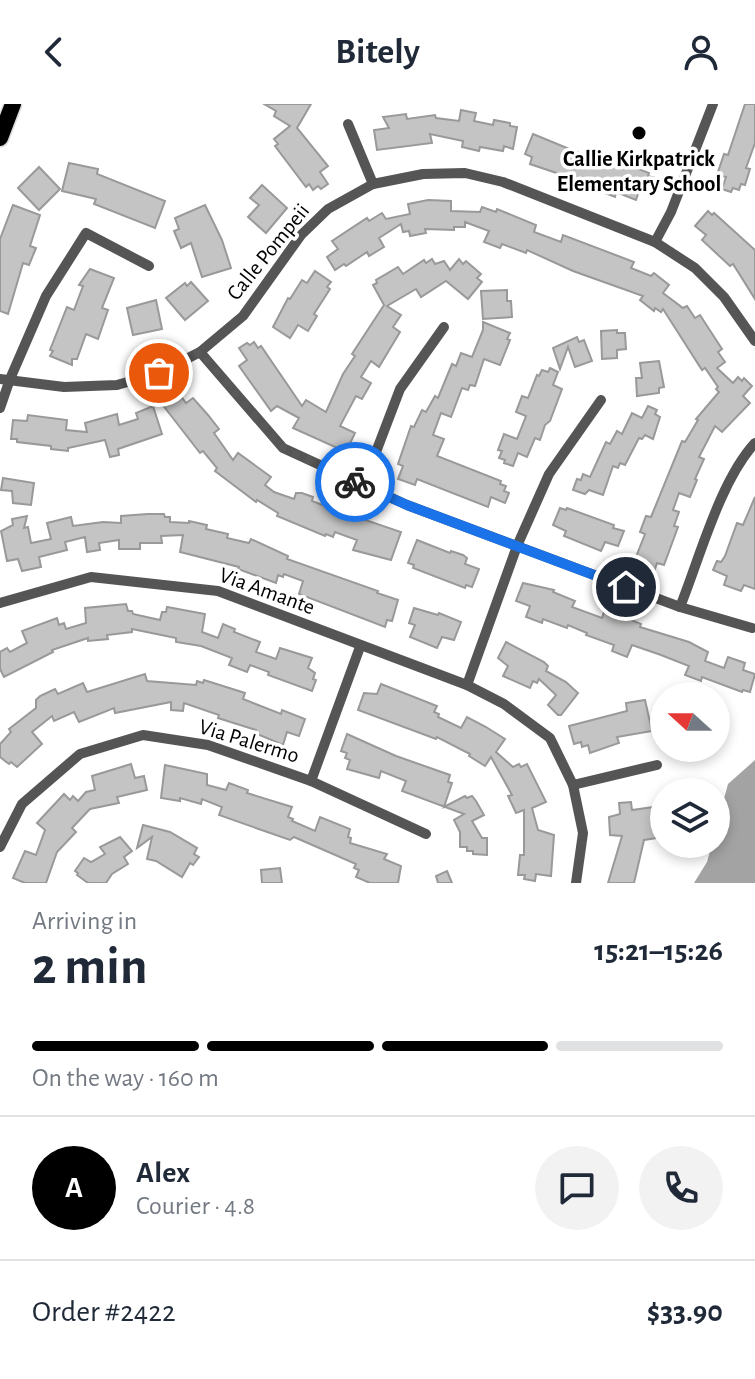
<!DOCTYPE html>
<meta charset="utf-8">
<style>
body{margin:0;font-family:"Alegreya Sans",sans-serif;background:#f2f2f3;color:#1f2937;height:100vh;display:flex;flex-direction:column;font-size:30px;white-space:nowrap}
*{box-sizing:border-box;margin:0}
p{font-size:26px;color:#747a83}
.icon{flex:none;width:44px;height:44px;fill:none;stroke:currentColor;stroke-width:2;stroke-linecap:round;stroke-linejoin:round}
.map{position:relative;height:779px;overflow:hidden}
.side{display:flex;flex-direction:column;background:#fff;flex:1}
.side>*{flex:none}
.needle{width:52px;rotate:291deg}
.controls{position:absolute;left:650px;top:578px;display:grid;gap:16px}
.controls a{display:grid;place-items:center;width:80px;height:80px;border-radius:50%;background:#fff;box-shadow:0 4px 12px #0003;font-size:40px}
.pin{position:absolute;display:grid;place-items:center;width:68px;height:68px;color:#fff;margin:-34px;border:4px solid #fff;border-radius:50%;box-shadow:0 2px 8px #0007}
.courier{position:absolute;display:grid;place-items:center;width:80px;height:80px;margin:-40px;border:6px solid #1a73e8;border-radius:50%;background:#fff;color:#222;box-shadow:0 2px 10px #0007}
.overview em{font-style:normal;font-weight:600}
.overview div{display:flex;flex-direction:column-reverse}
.overview{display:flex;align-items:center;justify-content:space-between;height:136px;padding:0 32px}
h1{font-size:52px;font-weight:600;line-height:60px}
.bar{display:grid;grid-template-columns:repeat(4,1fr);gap:12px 8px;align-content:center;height:96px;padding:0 32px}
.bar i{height:10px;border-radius:6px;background:#e0e1e3}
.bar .selected{background:#000}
.bar p{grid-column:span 4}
.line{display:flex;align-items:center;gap:20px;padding:0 32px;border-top:2px solid #e0e1e3}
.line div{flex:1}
.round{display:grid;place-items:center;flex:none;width:84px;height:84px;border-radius:42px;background:#f2f2f3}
header{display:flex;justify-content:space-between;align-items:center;height:104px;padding:0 32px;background:#fff;font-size:36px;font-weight:600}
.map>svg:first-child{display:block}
</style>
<header><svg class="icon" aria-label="back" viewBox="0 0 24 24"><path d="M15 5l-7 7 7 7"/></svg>Bitely<svg class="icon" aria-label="person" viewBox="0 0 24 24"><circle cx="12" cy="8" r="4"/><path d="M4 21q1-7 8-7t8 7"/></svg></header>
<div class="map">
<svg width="755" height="779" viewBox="0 0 755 779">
<rect width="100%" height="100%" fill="#fff"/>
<polygon fill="#a3a3a3" points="755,656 755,779 694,779 707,758 712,740 716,740 716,724 728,680"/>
<g fill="#c4c4c4" stroke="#999" stroke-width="2">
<polygon points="264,0 311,0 297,24 328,62 320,68 328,80 321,85 318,82 313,86 309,80 306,83 275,42 278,40 274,35 290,22 274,12 276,7"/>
<polygon points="745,0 755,0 755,39 746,64 750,65 745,81 741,80 739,86 733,84 731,88 722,85 726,73 717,71 724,50 728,51"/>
<polygon points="461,6 476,9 474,17 493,21 494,16 510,19 510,22 517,23 513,45 504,42 503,47 480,43 479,47 462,43 463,37 430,30 432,39 377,46 374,26 389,24 383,13 406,10 407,15 435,11 436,14 459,17"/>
<polygon points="533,30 584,51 583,53 589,57 607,64 610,54 649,69 648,72 655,74 653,80 657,82 653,92 639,87 636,96 616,88 615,93 597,86 598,83 530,60 532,53 525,50"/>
<polygon points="69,59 98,65 97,70 165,97 155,124 94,100 96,95 62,87"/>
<polygon points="39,63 60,85 39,106 18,84"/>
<polygon points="262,81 287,104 266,129 248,113 259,101 250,94"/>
<polygon points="428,96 451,97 451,107 480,108 482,103 496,108 497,105 536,121 534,128 561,138 563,131 634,158 631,164 651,172 654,169 669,181 663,189 683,204 687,202 695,214 700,211 722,245 718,248 725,258 717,264 733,279 738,273 742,277 744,274 752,282 743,292 750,299 722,328 715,322 699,353 704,355 695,375 697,376 690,393 679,389 673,406 679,408 674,422 678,423 664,461 657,459 653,471 636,465 638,459 634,458 645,430 640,428 646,412 651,413 682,337 685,338 698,316 696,315 719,288 716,285 718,283 705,264 702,266 663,205 661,208 655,204 654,207 640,196 643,192 573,167 527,146 526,149 502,140 500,144 484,138 489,127 465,118 465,123 454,123 454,126 425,125 426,129 410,132 409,127 403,128 401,120 379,134 384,143 369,152 367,148 346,162 344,160 335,166 327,153 338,145 332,137 367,114 369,117 382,109 386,115 410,110 408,100"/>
<polygon points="13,101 40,111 30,142 36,144 29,161 23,159 8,210 0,207 0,135"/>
<polygon points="205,101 222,136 231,164 202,173 191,139 181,144 174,127 179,125 175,114"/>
<polygon points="708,107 712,111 714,109 755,146 755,195 733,160 730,162 702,136 706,131 695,122"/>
<polygon points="432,155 435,160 444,157 450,166 459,155 463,160 466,157 481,170 477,174 482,178 468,195 446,177 421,193 416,185 387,202 401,211 393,223 400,228 379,263 371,257 361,273 371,279 362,295 356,292 340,322 355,329 346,348 293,324 299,314 277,302 271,307 239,262 247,256 239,244 247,239 250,241 254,238 258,244 261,242 302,302 306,296 326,308 343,270 355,252 352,250 384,201 373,181 377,179 376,176 398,163 403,170 424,156 426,159"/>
<polygon points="90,165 114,174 102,204 108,206 98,235 86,230 77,255 72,255 72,261 50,252 53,247 50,246 67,203 74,206 83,182 79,181"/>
<polygon points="315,167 331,178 327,183 330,185 314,210 317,212 308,227 298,221 290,234 273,223 288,194 290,195 302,176 307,179"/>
<polygon points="191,178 208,197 185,216 166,194 185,179 187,182"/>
<polygon points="507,186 507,197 511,197 512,213 483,215 481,187"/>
<polygon points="156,196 162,225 133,231 127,204"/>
<polygon points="483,218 510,229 507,235 510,236 500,261 484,255 475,282 470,281 468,286 462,284 451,313 441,309 433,331 444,335 437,352 501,377 500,380 506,382 504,387 509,389 505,399 491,393 488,403 417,375 415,381 398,375 403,362 398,360 411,322 414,323 422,306 426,308 435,292 438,294 452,260 456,262 461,249 472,253 483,226"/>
<polygon points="617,226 617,229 625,229 626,245 617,246 617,254 602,255 601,227"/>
<polygon points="577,233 579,238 584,236 592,257 575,263 568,243 560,265 553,244"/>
<polygon points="659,257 664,283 659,284 659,289 637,292 636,274 642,274 640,259"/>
<polygon points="550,264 558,268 553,281 562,285 550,317 545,321 540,336 535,334 527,353 518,349 513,362 504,359 505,356 499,354 502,347 498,346 504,330 517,335 526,312 516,308 522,292 528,294 537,271 539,272 542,266 548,268"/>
<polygon points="178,288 186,299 193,294 208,311 219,325 214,329 233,356 238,349 271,373 265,381 274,388 294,395 296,389 302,389 313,393 312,397 333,405 401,428 391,456 353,446 357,436 335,428 333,433 326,430 325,432 277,412 278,409 257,396 256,398 215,367 217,364 203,347 200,349 162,300"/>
<polygon points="153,302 162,330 118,345 119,351 110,353 105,336 68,344 68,347 51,345 51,342 17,338 17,335 11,335 13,316 27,317 28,311 67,316 66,326 87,328 85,319 117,310 119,321 138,315 136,309"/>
<polygon points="648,302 657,306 655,310 660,313 653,335 645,331 642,335 639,334 625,361 620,359 618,364 613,362 603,391 589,386 585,390 573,386 577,375 581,376 583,370 590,373 606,338 610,340 617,327 622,330 632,309 642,314"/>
<polygon points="3,374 34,379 31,401 13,399 12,387 1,386"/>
<polygon points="755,393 755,485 744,481 741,487 724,481 727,472 713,466 717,457 721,458 725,452 737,419 743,421"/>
<polygon points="560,404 566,406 567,404 614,421 613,424 624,427 618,442 605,438 601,447 564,432 566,427 553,421"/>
<polygon points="148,410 164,410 165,413 170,413 170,418 189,419 189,417 207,421 206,425 228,430 227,434 249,439 251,435 288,452 287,455 378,487 377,489 398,496 392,517 387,516 385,523 299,490 303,477 284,470 283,473 278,471 276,479 238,465 239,463 180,448 183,431 161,432 162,439 140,439 140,445 119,445 119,436 99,439 100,446 87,448 85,433 65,438 67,446 39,453 41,463 22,467 18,455 7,457 1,427 13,421 12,415 27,412 24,424 28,423 31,439 51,435 47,419 71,413 73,422 103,418 121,419 121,412"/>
<polygon points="417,436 450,449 451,447 463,451 467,454 465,460 479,465 472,483 466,481 465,484 413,464 414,461 408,459"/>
<polygon points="523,479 554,486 553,488 575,497 572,503 602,514 604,508 624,513 641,520 640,523 689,538 708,548 705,557 724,564 728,553 745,559 743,566 755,570 750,588 743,586 742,588 702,573 701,577 685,571 689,562 661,551 632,541 627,553 612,547 614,541 586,531 587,529 568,521 567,524 543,515 542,519 526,513 530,502 516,497"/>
<polygon points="126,500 128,507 132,507 133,510 160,516 162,508 166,508 167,503 205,510 202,528 218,534 223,520 235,525 234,528 260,538 256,548 276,555 280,544 312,554 308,564 315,569 313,575 316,576 312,587 268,571 269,568 250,561 247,568 229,561 232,554 201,542 176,538 176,534 132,525 132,528 107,531 108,535 88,537 88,534 52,546 53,548 4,573 0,565 0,548 7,544 10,548 27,539 22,527 57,514 59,521 64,519 66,525 86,519 85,504"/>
<polygon points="414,504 438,511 439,509 461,518 454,536 442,533 437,544 410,533 415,521 409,519"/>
<polygon points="506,538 544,558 548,562 546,567 566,578 578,589 561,611 558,611 548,601 556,591 539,575 537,579 533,577 530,584 503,572 508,562 498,554"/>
<polygon points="145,570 147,577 196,581 197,577 203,579 204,576 245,589 243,595 281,610 282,606 305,615 299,632 287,628 283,641 255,629 256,626 218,614 219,611 184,599 183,607 171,606 171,598 115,609 114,604 79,618 74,608 54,617 52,612 32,628 42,640 17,663 11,658 9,660 0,653 0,640 11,628 9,625 36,604 36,596 40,592 55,585 58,590 83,579 87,588"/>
<polygon points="381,580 437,602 434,608 439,610 438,613 461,624 467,613 486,623 505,635 496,648 513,663 519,660 521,663 527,660 546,698 532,704 538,726 554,731 551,772 536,770 535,777 524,775 525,771 518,771 520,751 524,751 524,706 516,709 508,692 512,691 491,653 485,662 469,652 470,650 437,633 436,635 358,606 364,589 377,590"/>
<polygon points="645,596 652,627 617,633 619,639 590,649 588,641 582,643 581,638 574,640 569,622 627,607 626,599"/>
<polygon points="347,630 396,652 450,671 448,678 452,679 444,703 465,692 467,694 472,692 476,697 484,711 472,717 482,734 487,734 487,751 473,750 473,747 467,747 467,743 460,743 460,728 454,716 464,710 402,687 406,677 381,667 379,674 347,665 350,656 345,654 347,649 341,647"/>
<polygon points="131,660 135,674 144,672 147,686 117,693 119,699 90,705 72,724 76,728 57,748 46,779 25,779 13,774 25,747 36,751 45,726 37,719 64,690 70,696 73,692 78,697 86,688 95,686 92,672"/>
<polygon points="165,661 207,670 207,681 226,686 229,679 248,686 247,689 292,703 288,713 293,715 292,717 315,727 320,713 350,725 348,733 351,734 350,739 387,750 384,755 401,762 398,779 370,779 356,773 359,766 354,764 356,760 294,733 290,736 219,711 222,703 202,695 201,700 180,694 180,697 161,694"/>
<polygon points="631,698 632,706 661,702 664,733 644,736 634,779 608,779 622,732 610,731 609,713 620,710 619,699"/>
<polygon points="143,721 170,728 197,744 194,750 199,753 193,761 190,759 182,773 156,757 147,755 152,733 137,744"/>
<polygon points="120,733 132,747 124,753 128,760 112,770 106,779 88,779 77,771 78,769 75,767 84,754 91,758 105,750 100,743"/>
<polygon points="280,764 282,779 262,779 261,766"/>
<polygon points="447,767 452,779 438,779 436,772"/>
</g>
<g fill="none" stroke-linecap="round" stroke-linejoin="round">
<defs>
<polyline id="primary" points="0,34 13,0"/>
</defs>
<use href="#primary" stroke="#dbdbdb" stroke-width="19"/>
<g stroke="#555" stroke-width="10">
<polyline points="348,20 373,80"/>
<polyline points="655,138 671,108 713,0"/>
<polyline points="200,248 283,344 407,401 680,503 752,524"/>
<polyline points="0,275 64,283 117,281 159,269 200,248 243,212 301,131 328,105 373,80 423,70 465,69 503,78 655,138 695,164 724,193 755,237"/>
<polyline points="0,304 10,275 46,192 86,129 149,162"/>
<polyline points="363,382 400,285 444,223"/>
<polyline points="0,499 91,473 218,487 467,581 504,600 550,634 573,681 583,729 576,779"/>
<path d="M680 503C700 453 720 377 755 339"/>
<polyline points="467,581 517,442 549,370 601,296"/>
<polyline points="311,677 360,543"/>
<polyline points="573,681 657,661"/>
<polyline points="0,743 22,700 80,650 143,631 208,641 311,677 426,730"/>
</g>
<use href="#primary" stroke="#000" stroke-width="16"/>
</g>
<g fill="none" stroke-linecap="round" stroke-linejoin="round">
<polyline stroke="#595959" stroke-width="8" stroke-dasharray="0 14.4" points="159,269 200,248 283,344 355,378"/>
<polyline stroke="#1a73e8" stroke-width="10" points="355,378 407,401 626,483"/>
</g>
<circle fill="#000" stroke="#fff" stroke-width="3" cx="639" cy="29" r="8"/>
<g text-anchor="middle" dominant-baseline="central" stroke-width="7" stroke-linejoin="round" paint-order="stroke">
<g font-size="22" font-weight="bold" fill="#000" stroke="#fff">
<text x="639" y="55">Callie Kirkpatrick<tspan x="639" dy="25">Elementary School</tspan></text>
</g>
<g font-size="22" fill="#000" stroke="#fff">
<text transform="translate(268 148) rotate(-51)">Calle Pompeii</text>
<text transform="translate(267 487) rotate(20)">Via Amante</text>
<text transform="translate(249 637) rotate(17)">Via Palermo</text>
</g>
</g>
</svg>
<div class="controls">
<a><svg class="needle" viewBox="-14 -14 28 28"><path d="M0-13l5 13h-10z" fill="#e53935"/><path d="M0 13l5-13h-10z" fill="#747a83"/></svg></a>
<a><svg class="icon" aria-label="layers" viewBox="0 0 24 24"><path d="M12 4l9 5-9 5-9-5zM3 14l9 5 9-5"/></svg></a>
</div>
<div class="pin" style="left:159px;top:269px;background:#ea580c"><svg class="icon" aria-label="bag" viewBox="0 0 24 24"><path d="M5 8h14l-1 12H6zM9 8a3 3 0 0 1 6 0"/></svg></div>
<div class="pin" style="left:626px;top:483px;background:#1f2937"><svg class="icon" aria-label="home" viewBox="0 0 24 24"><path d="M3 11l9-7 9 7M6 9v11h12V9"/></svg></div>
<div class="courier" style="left:355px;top:378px"><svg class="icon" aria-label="bike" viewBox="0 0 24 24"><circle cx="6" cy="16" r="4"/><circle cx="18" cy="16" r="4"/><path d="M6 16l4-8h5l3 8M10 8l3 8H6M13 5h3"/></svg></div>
</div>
<section class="side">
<div class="overview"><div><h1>2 min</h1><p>Arriving in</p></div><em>15:21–15:26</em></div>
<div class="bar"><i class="selected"></i><i class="selected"></i><i class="selected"></i><i></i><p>On the way · 160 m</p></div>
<div class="line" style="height:144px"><b class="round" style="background:#000;color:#fff">A</b><div><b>Alex</b><p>Courier · 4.8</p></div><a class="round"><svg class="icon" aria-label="chat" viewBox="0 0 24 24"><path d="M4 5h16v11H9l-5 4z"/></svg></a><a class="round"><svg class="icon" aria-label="phone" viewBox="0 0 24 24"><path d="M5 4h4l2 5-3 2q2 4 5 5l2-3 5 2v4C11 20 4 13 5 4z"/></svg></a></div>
<div class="line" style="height:104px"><div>Order #2422</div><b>$33.90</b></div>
</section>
